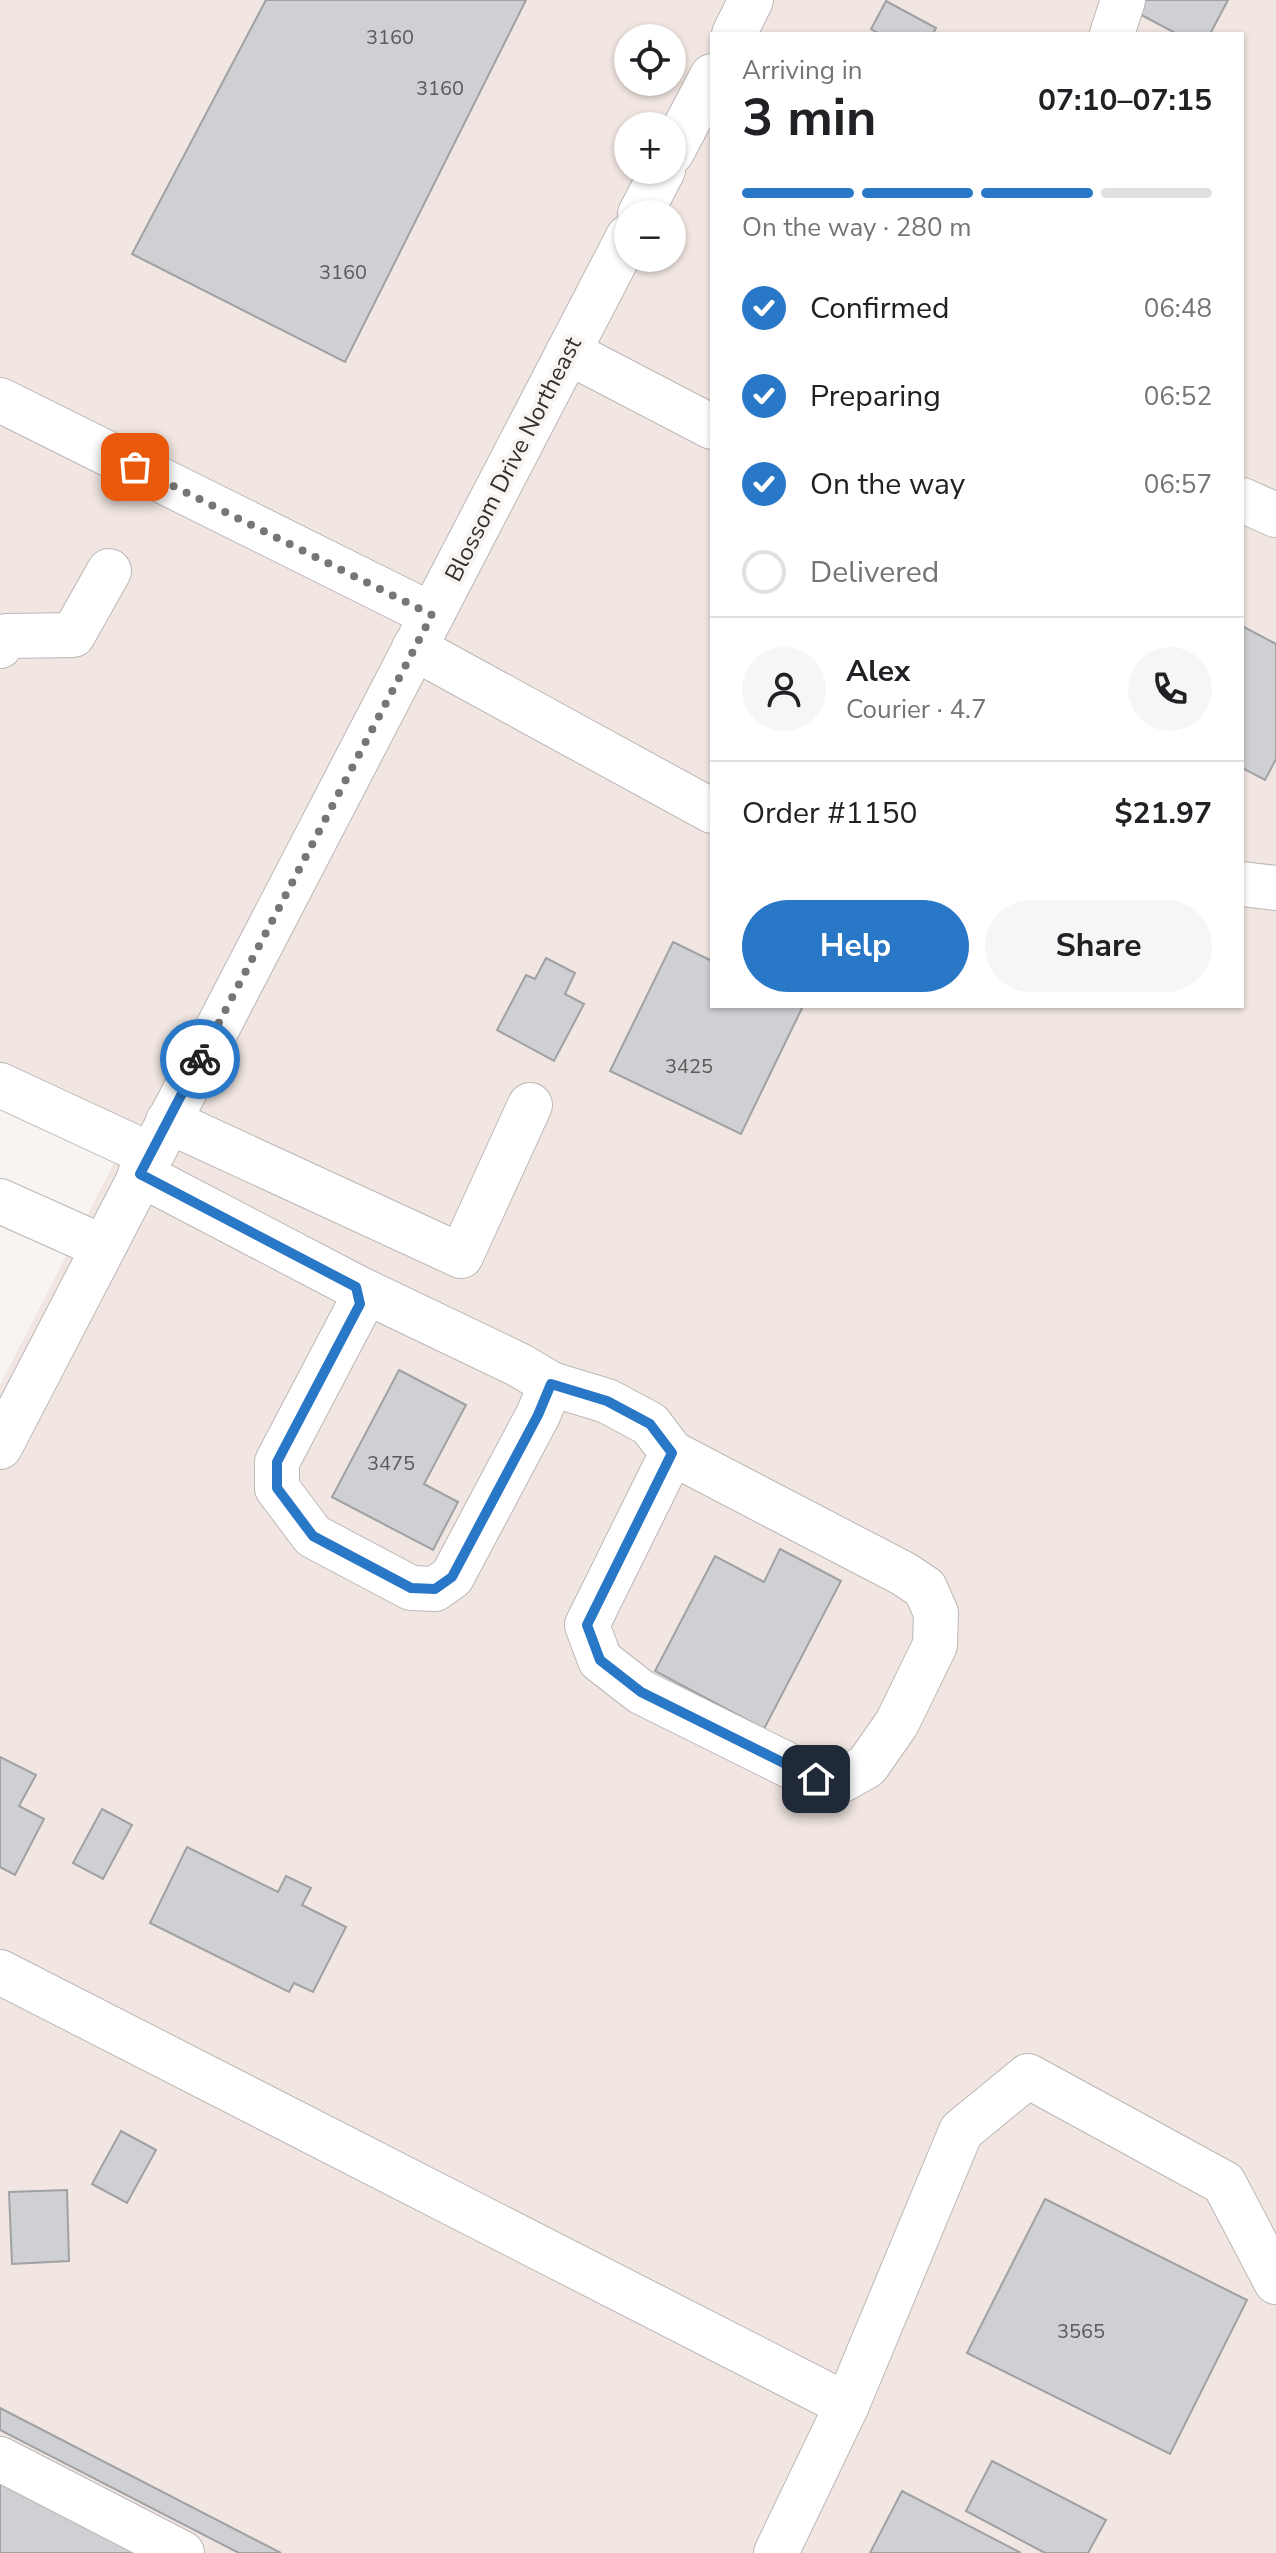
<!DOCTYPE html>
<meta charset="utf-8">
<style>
body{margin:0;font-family:"Nunito Sans",sans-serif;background:#f6f6f6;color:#202124;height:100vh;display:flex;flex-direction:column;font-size:30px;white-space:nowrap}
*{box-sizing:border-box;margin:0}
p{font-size:26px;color:#757577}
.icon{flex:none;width:44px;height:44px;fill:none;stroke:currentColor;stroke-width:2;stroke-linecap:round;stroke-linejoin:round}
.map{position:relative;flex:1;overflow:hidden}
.sheet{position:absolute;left:710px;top:32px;width:534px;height:976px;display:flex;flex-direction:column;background:#fff;border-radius:0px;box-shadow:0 2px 6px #0004}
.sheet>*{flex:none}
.buttons{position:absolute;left:614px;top:24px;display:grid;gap:16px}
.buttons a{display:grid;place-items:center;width:72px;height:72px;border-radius:50%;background:#fff;box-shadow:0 2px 6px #0004;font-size:40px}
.pin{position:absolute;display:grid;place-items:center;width:68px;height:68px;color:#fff;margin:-34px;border-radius:16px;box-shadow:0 4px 12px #0006}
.courier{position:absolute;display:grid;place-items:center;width:80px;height:80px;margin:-40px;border:6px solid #2977c7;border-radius:50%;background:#fff;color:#222;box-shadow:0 2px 10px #0007}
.summary em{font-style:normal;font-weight:700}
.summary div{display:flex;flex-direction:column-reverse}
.summary{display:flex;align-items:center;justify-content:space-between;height:136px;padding:0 32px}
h1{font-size:52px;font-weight:700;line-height:60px}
.bar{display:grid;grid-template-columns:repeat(4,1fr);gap:12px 8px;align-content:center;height:96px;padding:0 32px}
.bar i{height:10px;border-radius:6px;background:#e0e0e0}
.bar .selected{background:#2977c7}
.bar p{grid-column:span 4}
.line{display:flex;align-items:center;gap:20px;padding:0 32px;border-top:2px solid #e0e0e0}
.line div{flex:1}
.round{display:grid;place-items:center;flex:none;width:84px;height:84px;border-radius:42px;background:#f6f6f6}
ol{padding:0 32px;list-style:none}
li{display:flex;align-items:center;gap:24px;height:88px}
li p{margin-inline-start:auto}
li .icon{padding:8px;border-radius:50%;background:#2977c7;color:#fff;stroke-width:4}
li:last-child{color:#757577}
li i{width:44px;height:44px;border:4px solid #e0e0e0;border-radius:50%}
.button{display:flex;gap:16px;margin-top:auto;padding:16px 32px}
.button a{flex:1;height:92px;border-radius:48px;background:#2977c7;color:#fff;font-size:32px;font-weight:700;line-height:92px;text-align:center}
.button a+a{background:#f6f6f6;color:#202124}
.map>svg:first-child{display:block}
</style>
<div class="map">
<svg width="1276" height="2553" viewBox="0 0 1276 2553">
<rect width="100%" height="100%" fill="#f8f4f2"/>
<path fill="#f1e6e1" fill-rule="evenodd" d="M0 0H1276V2553H0V1385L130 1132 0 1065ZM712 34H1242V1006H712ZM628 38H672V82H628ZM628 126H672V170H628ZM628 214H672V258H628Z"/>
<g fill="#ced0d3" stroke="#9fa1a3" stroke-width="2">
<polygon points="266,0 526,0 345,362 132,254"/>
<polygon points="1137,0 1228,0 1210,34 1177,34 1132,10"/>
<polygon points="886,1 936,28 933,34 880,34 871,29"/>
<polygon points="1242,626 1276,644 1276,759 1265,780 1242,768"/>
<polygon points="673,942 712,961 712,1006 803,1006 741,1134 610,1071"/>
<polygon points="546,958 575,973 565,994 584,1004 554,1061 497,1030 526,975 535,979"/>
<polygon points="399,1370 466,1405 424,1484 458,1502 433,1550 332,1497"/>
<polygon points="780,1549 841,1581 764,1729 655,1671 715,1556 764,1582"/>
<polygon points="0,1757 36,1775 19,1806 44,1819 15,1875 0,1867"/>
<polygon points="102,1809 132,1825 103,1879 73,1863"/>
<polygon points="187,1847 278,1892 286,1876 311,1888 302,1905 346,1927 313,1992 294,1983 289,1992 150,1923"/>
<polygon points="121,2131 156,2150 127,2203 92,2184"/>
<polygon points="67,2190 69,2261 12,2264 9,2192"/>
<polygon points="1045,2199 1247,2300 1170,2454 967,2353"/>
<polygon points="0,2408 281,2553 239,2553 0,2430"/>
<polygon points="992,2461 1106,2520 1088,2553 1045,2553 966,2511"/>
<polygon points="0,2473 156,2553 0,2553"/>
<polygon points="902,2491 1021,2553 870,2553"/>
</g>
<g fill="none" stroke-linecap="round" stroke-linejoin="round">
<defs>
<g id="minor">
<polyline points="734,34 751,0"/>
<polyline points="1112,34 1123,0"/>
<polyline points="672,152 712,76"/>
<polyline points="640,214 663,170"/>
<polyline points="568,352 712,427"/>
<polyline points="0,400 432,615"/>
<polyline points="1242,500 1276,515"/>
<polyline points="0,646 7,636 73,635 109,571"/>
<polyline points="414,648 712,811"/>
<polyline points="1242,884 1276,888"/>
<polyline points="0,1085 151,1155"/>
<polyline points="168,1121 461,1256 530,1105"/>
<polyline points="140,1174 356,1287 519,1365 551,1384 538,1415 452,1577 435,1589 411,1588 313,1536 277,1488 277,1462 360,1304 356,1287"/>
<polyline points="0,1201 103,1247"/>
<polyline points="551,1384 607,1401 650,1424 672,1453 587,1625 600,1660 641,1692 816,1779 842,1780 867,1766 897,1723 935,1645 936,1613 925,1588 904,1574 672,1453"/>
<polyline points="0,1447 628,237"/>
<polyline points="0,1972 847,2405"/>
<polyline points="0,2459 182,2553"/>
<polyline points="776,2553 847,2405 961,2131 1028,2076 1224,2183 1276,2282"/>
</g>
</defs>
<use href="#minor" stroke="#bbb8b6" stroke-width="46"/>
<use href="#minor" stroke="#fff" stroke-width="44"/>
</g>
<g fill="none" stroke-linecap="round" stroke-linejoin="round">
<polyline stroke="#787675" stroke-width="8" stroke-dasharray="0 14.4" points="135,467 432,615 200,1059"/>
<polyline stroke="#2977c7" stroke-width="10" points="200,1059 140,1174 356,1287 360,1304 277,1462 277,1488 313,1536 411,1588 435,1589 452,1577 538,1415 551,1384 607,1401 650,1424 672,1453 587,1625 600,1660 641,1692 816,1779"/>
</g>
<g text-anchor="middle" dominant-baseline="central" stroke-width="8" stroke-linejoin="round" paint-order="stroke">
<g font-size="20" fill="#5a5a5a">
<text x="390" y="37">3160</text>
<text x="440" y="88">3160</text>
<text x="343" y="272">3160</text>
<text x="689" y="1066">3425</text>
<text x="391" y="1463">3475</text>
<text x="1081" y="2331">3565</text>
</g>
<g font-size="24" fill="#333231" stroke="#f8f4f2">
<text transform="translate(513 459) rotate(-63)">Blossom Drive Northeast</text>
</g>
</g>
</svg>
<div class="buttons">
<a><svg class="icon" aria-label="locate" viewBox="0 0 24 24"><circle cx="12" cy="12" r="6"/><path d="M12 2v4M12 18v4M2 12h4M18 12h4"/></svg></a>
<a>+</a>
<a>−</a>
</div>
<div class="pin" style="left:135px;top:467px;background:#ea580c"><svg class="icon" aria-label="bag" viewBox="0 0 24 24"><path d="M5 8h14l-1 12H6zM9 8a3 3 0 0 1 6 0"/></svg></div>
<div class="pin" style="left:816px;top:1779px;background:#1f2937"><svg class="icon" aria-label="home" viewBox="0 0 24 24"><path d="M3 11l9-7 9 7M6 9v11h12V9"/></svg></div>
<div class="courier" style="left:200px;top:1059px"><svg class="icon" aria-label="bike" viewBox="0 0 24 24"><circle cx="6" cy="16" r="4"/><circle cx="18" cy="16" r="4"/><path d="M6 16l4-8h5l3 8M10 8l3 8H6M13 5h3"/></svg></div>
<section class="sheet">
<div class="summary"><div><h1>3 min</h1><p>Arriving in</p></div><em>07:10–07:15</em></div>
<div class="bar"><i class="selected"></i><i class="selected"></i><i class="selected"></i><i></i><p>On the way · 280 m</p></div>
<ol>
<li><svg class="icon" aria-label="check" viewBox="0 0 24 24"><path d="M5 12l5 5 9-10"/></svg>Confirmed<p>06:48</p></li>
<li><svg class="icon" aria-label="check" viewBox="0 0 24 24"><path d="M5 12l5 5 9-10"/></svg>Preparing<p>06:52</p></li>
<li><svg class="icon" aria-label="check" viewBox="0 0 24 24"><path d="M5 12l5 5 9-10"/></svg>On the way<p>06:57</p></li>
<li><i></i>Delivered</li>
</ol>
<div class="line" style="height:144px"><a class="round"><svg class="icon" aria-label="person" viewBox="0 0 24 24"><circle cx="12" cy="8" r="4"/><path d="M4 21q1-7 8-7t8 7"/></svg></a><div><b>Alex</b><p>Courier · 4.7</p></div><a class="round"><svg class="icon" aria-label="phone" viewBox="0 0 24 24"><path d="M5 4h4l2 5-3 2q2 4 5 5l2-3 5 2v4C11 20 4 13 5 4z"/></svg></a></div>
<div class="line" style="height:104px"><div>Order #1150</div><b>$21.97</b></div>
<div class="button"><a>Help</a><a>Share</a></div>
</section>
</div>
